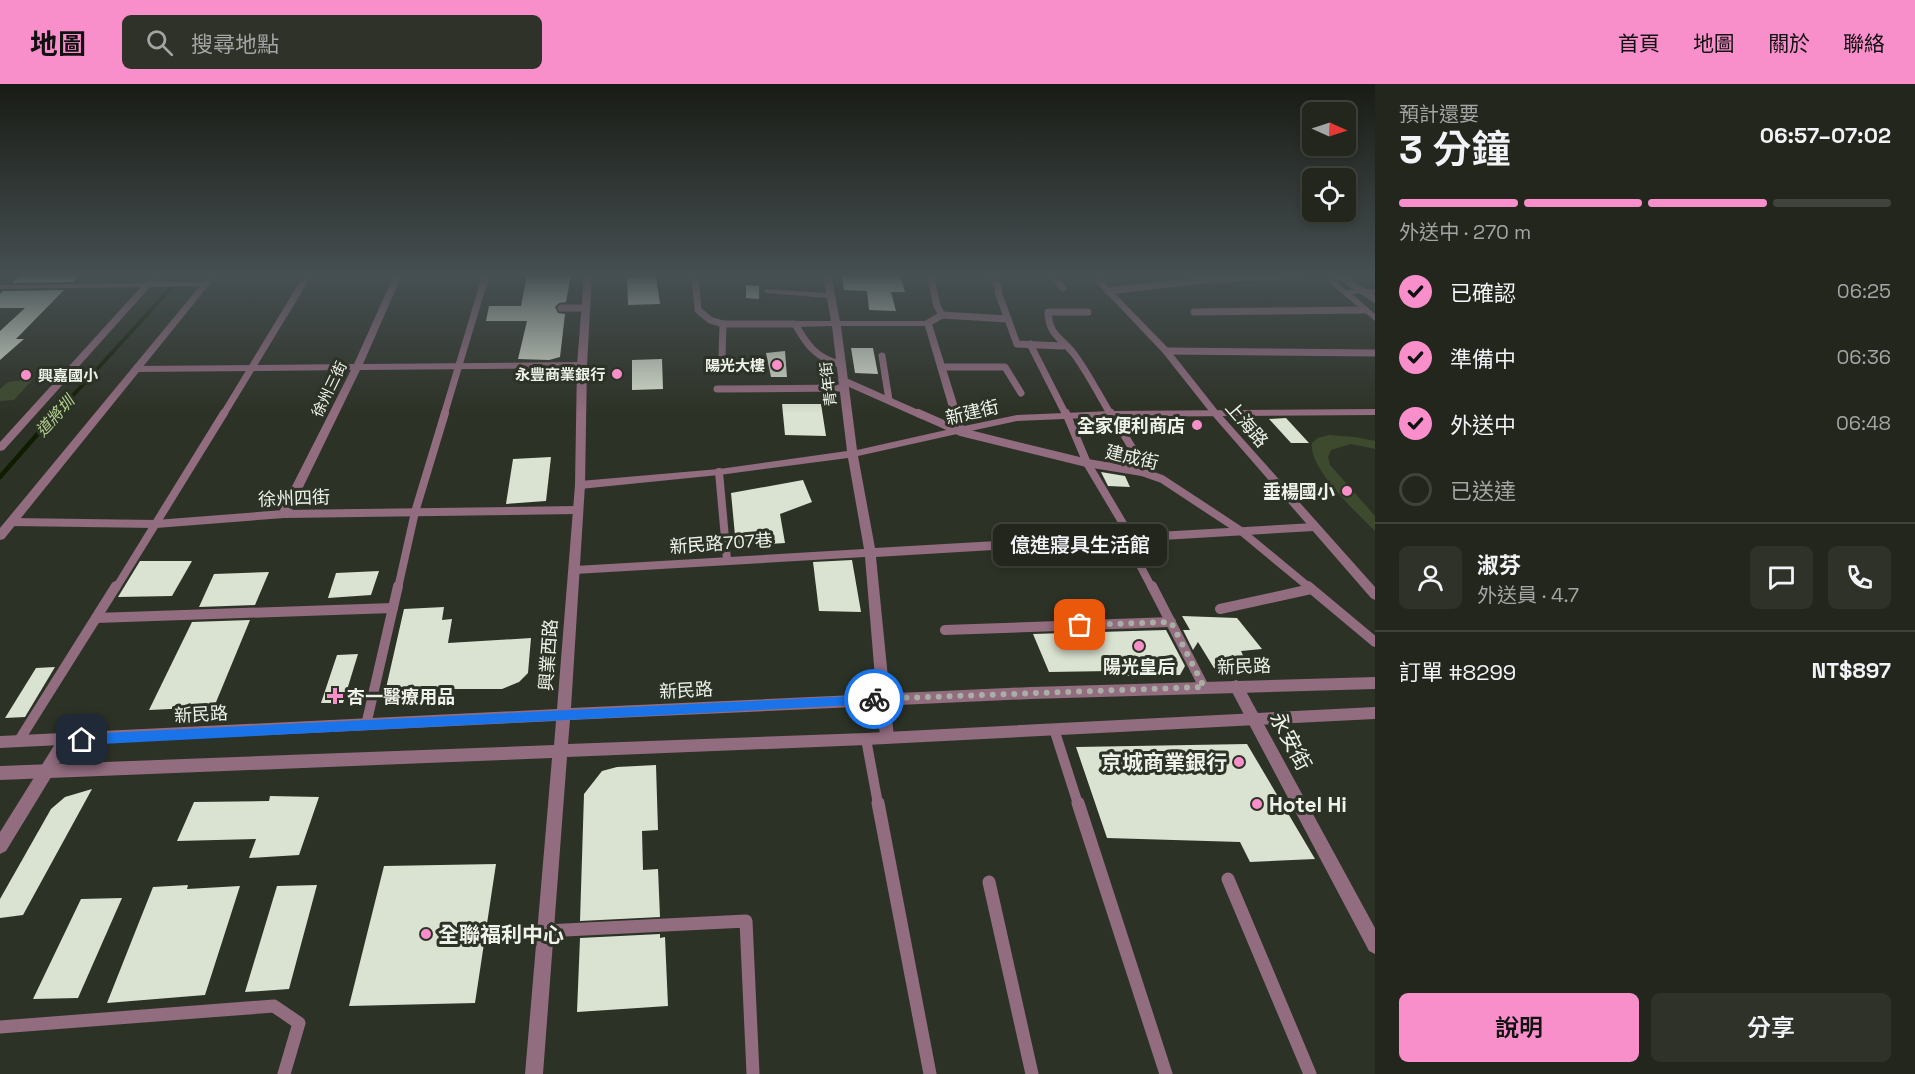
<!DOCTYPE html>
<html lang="zh-TW">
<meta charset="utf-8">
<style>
body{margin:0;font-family:"Space Grotesk","Noto Sans TC",sans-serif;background:#2e3229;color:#f1f3f6;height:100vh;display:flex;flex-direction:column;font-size:22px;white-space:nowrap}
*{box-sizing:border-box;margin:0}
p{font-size:20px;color:#a2a5a3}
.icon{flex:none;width:33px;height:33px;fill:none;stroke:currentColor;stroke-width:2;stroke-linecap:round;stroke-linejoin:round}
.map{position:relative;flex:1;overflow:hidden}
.side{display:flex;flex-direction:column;background:#22261c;width:540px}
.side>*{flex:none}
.needle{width:39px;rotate:93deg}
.controls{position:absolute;left:1302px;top:18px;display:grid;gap:12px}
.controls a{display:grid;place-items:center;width:54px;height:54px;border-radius:9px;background:#22261c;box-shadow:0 3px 9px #0003,0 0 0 2px #3f433b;font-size:30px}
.pin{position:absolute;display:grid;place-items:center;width:51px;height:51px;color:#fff;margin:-26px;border-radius:12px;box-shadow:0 3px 9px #0006}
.courier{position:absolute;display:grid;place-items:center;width:60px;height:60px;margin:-30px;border:4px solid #1a73e8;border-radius:50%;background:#fff;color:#222;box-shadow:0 2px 8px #0007}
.bubble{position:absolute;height:42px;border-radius:9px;background:#22261c;box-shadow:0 3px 9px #0003,0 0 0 2px #3f433b;font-size:20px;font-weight:600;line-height:42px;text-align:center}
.head em{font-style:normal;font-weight:600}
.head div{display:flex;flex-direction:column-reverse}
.head{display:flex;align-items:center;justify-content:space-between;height:102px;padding:0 24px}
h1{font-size:39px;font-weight:600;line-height:45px}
.bar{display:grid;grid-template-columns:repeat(4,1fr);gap:9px 6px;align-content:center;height:72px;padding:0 24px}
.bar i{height:8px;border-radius:4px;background:#3f433b}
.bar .current{background:#f98fca}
.bar p{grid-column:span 4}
.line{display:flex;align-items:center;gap:15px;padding:0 24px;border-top:2px solid #3f433b}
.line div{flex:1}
.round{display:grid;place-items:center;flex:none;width:63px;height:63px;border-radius:9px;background:#2e3229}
ol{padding:0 24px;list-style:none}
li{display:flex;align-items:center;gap:18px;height:66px}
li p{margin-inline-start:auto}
li .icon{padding:6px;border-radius:50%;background:#f98fca;color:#111;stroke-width:4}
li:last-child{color:#a2a5a3}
li i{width:33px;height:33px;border:3px solid #3f433b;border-radius:50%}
.cta{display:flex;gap:12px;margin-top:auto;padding:12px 24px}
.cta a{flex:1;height:69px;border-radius:9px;background:#f98fca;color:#111;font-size:24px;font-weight:600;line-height:69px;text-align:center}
.cta a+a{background:#2e3229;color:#f1f3f6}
header{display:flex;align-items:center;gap:36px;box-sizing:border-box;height:84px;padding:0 30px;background:#f98fca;color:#111}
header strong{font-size:28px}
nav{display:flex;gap:33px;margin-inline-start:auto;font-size:21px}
.search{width:420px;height:54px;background:#2e3229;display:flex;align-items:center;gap:15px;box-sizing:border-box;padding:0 21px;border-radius:9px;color:#a2a5a3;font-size:22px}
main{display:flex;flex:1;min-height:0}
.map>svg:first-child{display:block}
</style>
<header>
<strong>地圖</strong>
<div class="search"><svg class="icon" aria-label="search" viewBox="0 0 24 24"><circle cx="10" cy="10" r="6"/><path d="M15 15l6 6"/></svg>搜尋地點</div>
<nav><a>首頁</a><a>地圖</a><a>關於</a><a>聯絡</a></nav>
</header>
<main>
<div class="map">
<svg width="1375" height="990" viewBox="0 0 1375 990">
<rect width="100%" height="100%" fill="#2d3226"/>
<g fill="#3d4a2d">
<polygon points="33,295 14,316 0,317 0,305 8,298"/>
<path d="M1329 351 1355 353 1375 357V365L1351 360 1331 366 1328 373 1330 381 1375 432V447C1358 430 1308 384 1312 359L1318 354Z"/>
</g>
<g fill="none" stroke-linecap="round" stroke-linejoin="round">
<polyline stroke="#101c00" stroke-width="4" points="55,331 183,191"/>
<polyline stroke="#101c00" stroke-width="4.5" points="0,393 56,329"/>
</g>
<g fill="#dae2d2">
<polygon points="21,191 79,191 73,198 12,199"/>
<polygon points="527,191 571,191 566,218 559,219 555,223 558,229 565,230 560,273 549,276 518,275 527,237 486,237 489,222 521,222"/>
<polygon points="842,191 900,191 905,208 891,208 896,227 869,226 867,207 844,206"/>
<polygon points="656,193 660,220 628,221 627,194"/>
<polygon points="746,201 759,202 759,215 746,214"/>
<polygon points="64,206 16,255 24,255 0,276 0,247 25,224 0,224 0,210 3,207"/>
<polygon points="851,264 873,264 878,290 855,289"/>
<polygon points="785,267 787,293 771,293 766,269"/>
<polygon points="662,275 663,305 632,306 632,276"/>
<polygon points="782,320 821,320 826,352 785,351"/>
<polygon points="1286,334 1309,359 1291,359 1269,335"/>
<polygon points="551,373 546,417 506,420 513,375"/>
<polygon points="1101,388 1125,392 1130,403 1108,402"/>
<polygon points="803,396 812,418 780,430 785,459 736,462 731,409"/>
<polygon points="852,476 861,528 819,527 813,478"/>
<polygon points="140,477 192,477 172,512 118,513"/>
<polygon points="379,487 371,511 328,514 336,489"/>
<polygon points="269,488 255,521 199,523 214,490"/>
<polygon points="444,523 442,536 452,535 448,559 531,554 528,589 519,598 502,605 439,605 439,610 384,613 404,525"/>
<polygon points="1182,532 1237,534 1262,565 1241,567 1248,582 1220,586 1214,584 1198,558 1193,566 1183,546 1190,546"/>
<polygon points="250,536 214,623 149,626 192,538"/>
<polygon points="1166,546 1185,582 1180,591 1113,592 1111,587 1049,588 1033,550"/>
<polygon points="358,570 343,619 321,619 337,571"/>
<polygon points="55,583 25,633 5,634 36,584"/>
<polygon points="1247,660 1315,775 1250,778 1240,758 1107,754 1076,663"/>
<polygon points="656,681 658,746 642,747 643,786 658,785 660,833 580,837 584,710 602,687 617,683"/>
<polygon points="92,705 23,831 0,834 0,815 51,725 65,713"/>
<polygon points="270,712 319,713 299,771 249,774 256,755 177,757 194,718 269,717"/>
<polygon points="496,780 475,919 349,922 384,782"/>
<polygon points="188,801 187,805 240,802 205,911 107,919 153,803"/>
<polygon points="317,801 289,905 245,908 277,802"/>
<polygon points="122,814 78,914 33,915 81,815"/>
<polygon points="660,850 660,854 665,853 668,922 577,928 580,854"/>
</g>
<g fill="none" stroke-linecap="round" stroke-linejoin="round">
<g stroke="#926c7f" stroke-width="7">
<path d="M695 191 698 226 710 236 723 240H795C807 261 816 274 840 280"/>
<polyline points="930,191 937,222 942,231"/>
<polyline points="990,191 999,204 998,208 1017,260 1062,262"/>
<polyline points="1051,191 1063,204"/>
<polyline points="1338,191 1375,215"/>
<polyline points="1108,207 1204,196 1302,191"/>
<polyline points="561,224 586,224"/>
<path d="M1088 228H1048C1049 252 1062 254 1074 270 1088 289 1099 311 1111 331"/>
<polyline points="1194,228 1365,226"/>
<polyline points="928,239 942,231 1008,235"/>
<polyline points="1030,260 1066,331"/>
<polyline points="1166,267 1375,269"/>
<polyline points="882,272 889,316"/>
<polyline points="722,273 723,240"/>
<polyline points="941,283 1005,283 1021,309"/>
<polyline points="842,296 921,331"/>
<polyline points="717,305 843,304"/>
<polyline points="223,331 308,191"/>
<polyline points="444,331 486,191"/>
</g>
<g stroke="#926c7f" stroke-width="8">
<polyline points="918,329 961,348 1087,379 1142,388 1162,395 1241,447 1310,504"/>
<polyline points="1066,329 1087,379 1131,453"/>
<polyline points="1111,329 1140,377 1142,388"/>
<polyline points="719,388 727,476"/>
<polyline points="11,438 156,440 284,430 577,426"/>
<polyline points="1125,453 1152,504"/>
<polyline points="116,504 224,329"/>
<polyline points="398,504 415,428 445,329"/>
</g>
<g stroke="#926c7f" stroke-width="10">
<polyline points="1152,502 1204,603"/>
<polyline points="1308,502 1375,558"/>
<polyline points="1220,525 1311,505"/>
<polyline points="96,534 393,524"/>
<polyline points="945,546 1171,538"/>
<polyline points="366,641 398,502"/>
<polyline points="1054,645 1078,720"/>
<polyline points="866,655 878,720"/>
<polyline points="18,658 116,502"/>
</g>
<g stroke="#926c7f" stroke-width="13">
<polyline points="878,719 930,990"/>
<polyline points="1078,719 1166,990"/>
<polyline points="1228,795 1310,990"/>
<polyline points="989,798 1032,990"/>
<polyline points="545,847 746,837 753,990"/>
<polyline points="0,943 274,922 299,939 284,990"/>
</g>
<g fill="#926c7f" fill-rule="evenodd">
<polygon points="153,191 161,191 155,198 207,198 211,200 207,202 150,203 4,366 0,367 0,358 141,203 0,205 0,201 146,199"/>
<polygon points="394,191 402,191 363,280 582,278 587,281 582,284 360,286 290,430 284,434 278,430 351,286 136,288 131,285 136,282 354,280"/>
<path d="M823 191H831L840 237H931L964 342 1017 331 1111 327 1375 325V331L1111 333 1017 337 966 348 961 351 957 350 858 372 875 464 1314 439 1320 443 1314 447 876 473 894 654 892 658 887 660 882 658 880 654 865 473 575 490 569 486 575 482 864 465 848 374 719 391 580 405 575 401 580 397 719 385 847 367 832 242 795 243 791 240 795 237H831L827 214 767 209 763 207 767 205 826 209ZM841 242H925L955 344 857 366Z"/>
<polygon points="1320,191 1329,191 1346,206 1375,205 1375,209 1352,210 1375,230 1375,237"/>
<polygon points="1236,596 1241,598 1375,844 1375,870 1369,867 1231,606 1229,602 1231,598"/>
<polygon points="65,651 70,652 72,657 70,662 6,767 0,770 0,748 60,652"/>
</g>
<g fill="#926c7f" fill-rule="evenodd">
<polygon points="209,191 217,191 4,455 0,456 0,444"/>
<polygon points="584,191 592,191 587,281 585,401 571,624 1031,603 1375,593 1375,605 1031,615 570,636 568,660 866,649 1375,623 1375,635 866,661 567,673 543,990 525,990 552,674 0,696 0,682 554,661 556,637 0,664 0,652 557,625 575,401 577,281"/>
<polygon points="1089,191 1097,191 1169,265 1218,327 1375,503 1375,516 1371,514 1212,331 1163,269"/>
</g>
</g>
<linearGradient id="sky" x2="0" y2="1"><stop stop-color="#191c15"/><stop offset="0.58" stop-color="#464f52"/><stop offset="1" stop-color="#464f52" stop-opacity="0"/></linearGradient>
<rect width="1375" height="330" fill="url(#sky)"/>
<polygon fill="#1a73e8" points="874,611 880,615 874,620 82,661 77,656 82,650"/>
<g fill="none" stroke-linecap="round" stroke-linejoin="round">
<polyline stroke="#aaafa5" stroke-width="6" stroke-dasharray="0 10.8" points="874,615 1204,603 1171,538 1080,541"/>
</g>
<g fill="#f98fca" stroke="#2d3226" stroke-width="2">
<circle cx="777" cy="281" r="6"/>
<circle cx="617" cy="290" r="6"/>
<circle cx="26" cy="291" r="6"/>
<circle cx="1197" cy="341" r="6"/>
<circle cx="1347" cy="407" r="6"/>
<circle cx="1139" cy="562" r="6"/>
<path d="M332 603h6v6h6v6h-6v6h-6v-6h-6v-6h6z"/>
<circle cx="1239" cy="678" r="6"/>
<circle cx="1257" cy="720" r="6"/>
<circle cx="426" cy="850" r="6"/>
</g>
<g text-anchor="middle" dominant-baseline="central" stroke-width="6" stroke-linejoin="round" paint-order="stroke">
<g font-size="15" font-weight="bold" fill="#eef2ea" stroke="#2d3226" text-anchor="end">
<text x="765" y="281">陽光大樓</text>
<text x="605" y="290">永豐商業銀行</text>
<text x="38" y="291" text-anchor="start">興嘉國小</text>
</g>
<g font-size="15" fill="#eef2ea" stroke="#2d3226">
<text transform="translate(828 300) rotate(-97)">青年街</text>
<text transform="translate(329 305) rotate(-64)">徐州三街</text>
</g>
<g font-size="16" font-style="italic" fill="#b2ce8e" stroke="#2d3226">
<text transform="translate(55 332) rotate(-48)">道將圳</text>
</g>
<g font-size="18" fill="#eef2ea" stroke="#2d3226">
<text transform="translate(972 328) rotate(-13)">新建街</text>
<text transform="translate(1247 340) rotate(49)">上海路</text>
<text transform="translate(1132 373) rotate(13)">建成街</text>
<text transform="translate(294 414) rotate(-2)">徐州四街</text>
<text transform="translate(721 459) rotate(-4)">新民路707巷</text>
<text transform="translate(548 571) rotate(-86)">興業西路</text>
<text transform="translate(1244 582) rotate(-2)">新民路</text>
<text transform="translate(686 606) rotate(-3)">新民路</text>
<text transform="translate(201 630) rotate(-3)">新民路</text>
</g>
<g font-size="18" font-weight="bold" fill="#eef2ea" stroke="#2d3226" text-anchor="end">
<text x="1185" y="341">全家便利商店</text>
<text x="1335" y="407">垂楊國小</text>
<text x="1139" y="582" text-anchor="middle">陽光皇后</text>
<text x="347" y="612" text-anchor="start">杏一醫療用品</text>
</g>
<g font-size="21" fill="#eef2ea" stroke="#2d3226">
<text transform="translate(1291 657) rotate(62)">永安街</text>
</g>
<g font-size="21" font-weight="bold" fill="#eef2ea" stroke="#2d3226" text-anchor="start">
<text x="1227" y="678" text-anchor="end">京城商業銀行</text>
<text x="1269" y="720">Hotel Hi</text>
<text x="438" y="850">全聯福利中心</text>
</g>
</g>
</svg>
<div class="controls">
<a><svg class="needle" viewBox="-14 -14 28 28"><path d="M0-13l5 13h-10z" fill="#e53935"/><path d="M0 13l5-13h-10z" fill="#a2a5a3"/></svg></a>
<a><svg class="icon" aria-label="locate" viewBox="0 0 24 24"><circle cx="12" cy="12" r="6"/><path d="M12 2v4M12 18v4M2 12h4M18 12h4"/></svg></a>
</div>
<div class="pin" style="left:1080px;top:541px;background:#ea580c"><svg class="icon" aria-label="bag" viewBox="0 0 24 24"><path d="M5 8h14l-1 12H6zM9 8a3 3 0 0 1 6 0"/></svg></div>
<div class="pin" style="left:82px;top:656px;background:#1f2937"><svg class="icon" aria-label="home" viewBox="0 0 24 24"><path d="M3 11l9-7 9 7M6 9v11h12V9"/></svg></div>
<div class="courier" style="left:874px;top:615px"><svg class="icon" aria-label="bike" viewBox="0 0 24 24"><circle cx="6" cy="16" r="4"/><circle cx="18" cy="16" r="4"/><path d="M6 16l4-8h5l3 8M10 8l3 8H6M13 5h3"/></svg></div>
<div class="bubble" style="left:993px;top:440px;width:174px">億進寢具生活館</div>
</div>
<section class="side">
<div class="head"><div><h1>3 分鐘</h1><p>預計還要</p></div><em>06:57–07:02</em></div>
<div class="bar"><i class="current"></i><i class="current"></i><i class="current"></i><i></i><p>外送中 · 270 m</p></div>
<ol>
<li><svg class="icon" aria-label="check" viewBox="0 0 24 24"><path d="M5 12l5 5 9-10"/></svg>已確認<p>06:25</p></li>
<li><svg class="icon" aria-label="check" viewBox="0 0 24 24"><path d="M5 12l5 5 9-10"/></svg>準備中<p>06:36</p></li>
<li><svg class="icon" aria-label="check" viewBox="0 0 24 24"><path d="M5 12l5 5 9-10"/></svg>外送中<p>06:48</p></li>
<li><i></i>已送達</li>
</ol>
<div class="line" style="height:108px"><a class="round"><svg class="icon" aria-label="person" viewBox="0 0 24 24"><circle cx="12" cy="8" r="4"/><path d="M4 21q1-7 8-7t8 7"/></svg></a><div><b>淑芬</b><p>外送員 · 4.7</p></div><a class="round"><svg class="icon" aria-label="chat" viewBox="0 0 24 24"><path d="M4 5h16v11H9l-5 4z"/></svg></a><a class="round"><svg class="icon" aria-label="phone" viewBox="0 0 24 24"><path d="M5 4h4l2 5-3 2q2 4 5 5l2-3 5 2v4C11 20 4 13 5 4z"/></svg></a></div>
<div class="line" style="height:78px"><div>訂單 #8299</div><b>NT$897</b></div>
<div class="cta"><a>說明</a><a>分享</a></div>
</section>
</main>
